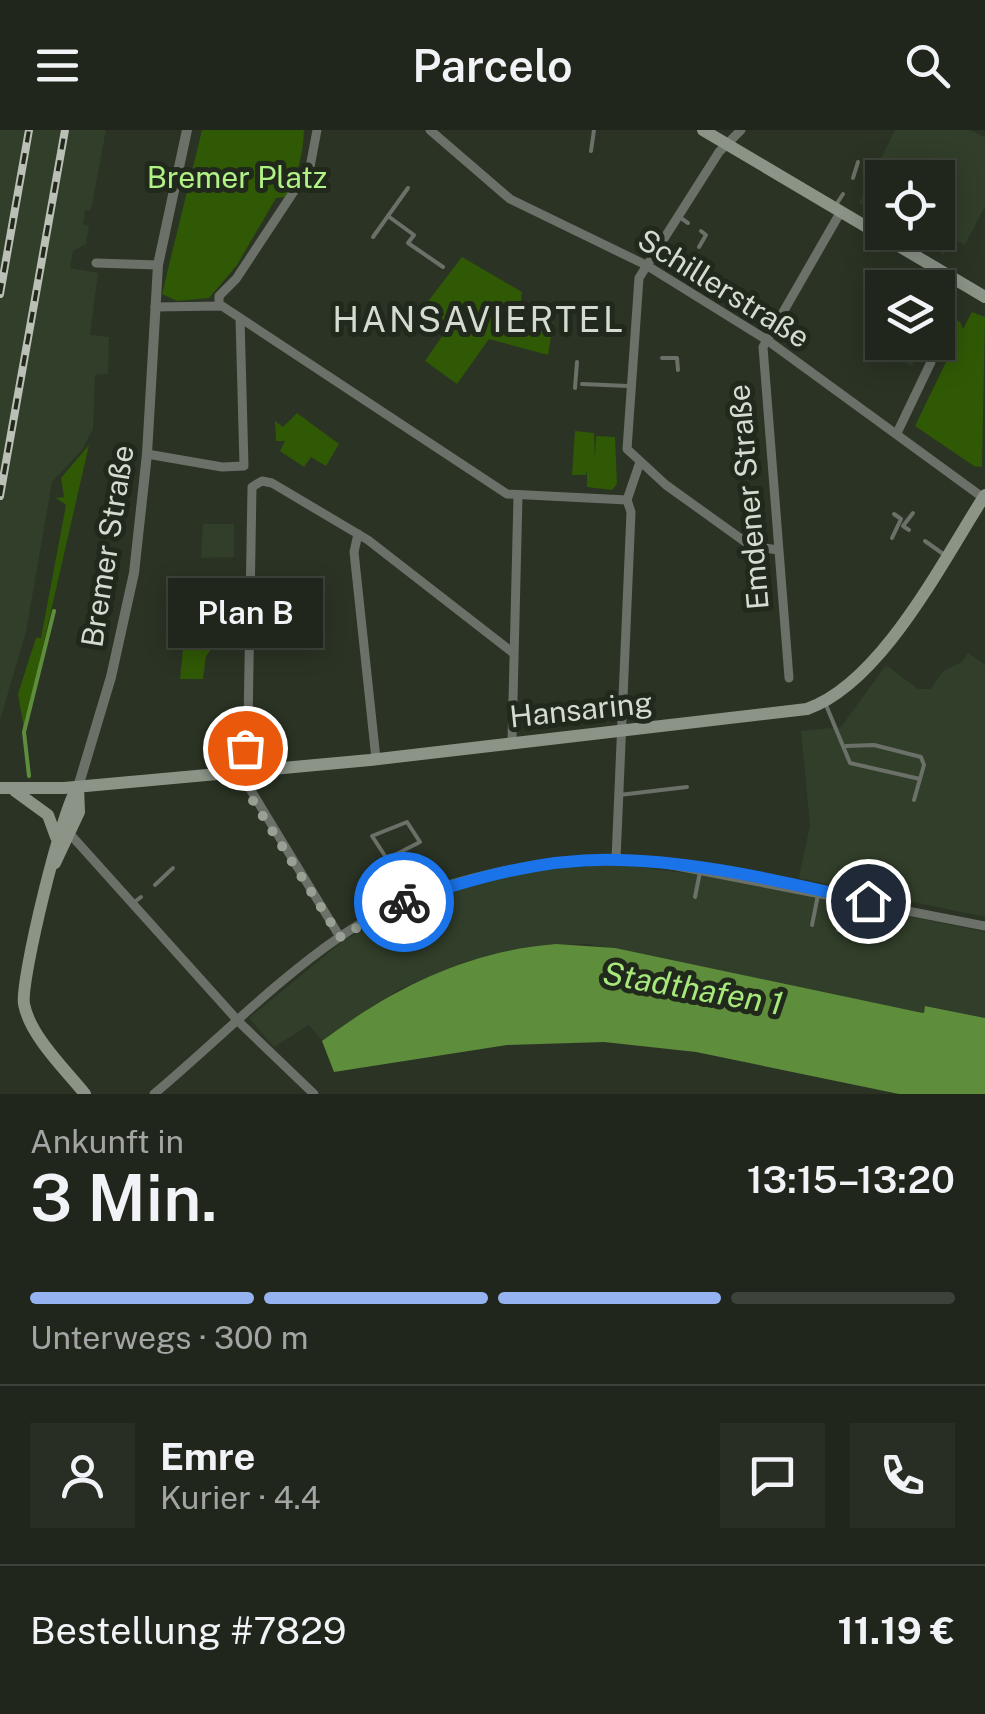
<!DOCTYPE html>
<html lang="de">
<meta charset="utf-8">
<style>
body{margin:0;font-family:"Public Sans",sans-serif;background:#282e24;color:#f1f3f6;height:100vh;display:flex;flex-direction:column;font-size:38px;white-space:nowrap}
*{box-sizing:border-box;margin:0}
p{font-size:32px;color:#a2a5a3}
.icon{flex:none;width:55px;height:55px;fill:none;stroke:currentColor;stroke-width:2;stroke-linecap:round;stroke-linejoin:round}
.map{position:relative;height:964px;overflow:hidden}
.sheet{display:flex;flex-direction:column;background:#20261b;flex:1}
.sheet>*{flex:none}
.fabs{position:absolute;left:865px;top:30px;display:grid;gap:20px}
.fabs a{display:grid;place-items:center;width:90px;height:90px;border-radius:0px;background:#20261b;box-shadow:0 5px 25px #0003,0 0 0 2px #3d433a;font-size:50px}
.pin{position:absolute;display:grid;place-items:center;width:85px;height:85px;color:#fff;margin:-42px;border:5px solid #fff;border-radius:50%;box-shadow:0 2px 10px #0007}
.courier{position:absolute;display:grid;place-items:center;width:100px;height:100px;margin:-50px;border:8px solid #1a73e8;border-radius:50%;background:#fff;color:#222;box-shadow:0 2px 12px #0007}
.bubble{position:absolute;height:70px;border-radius:0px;background:#20261b;box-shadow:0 5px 25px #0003,0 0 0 2px #3d433a;font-size:32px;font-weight:600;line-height:70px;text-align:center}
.head em{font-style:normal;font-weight:600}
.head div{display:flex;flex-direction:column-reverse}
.head{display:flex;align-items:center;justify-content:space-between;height:170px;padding:0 30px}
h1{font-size:65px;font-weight:600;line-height:75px}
.bar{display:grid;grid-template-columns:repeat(4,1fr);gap:15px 10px;align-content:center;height:120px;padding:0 30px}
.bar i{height:12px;border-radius:8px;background:#3d433a}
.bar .on{background:#95b2f1}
.bar p{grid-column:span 4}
.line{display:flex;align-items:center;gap:25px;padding:0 30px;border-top:2px solid #3d433a}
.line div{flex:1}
.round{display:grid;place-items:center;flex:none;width:105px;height:105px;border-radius:0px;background:#282e24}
header{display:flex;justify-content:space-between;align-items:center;height:130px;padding:0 30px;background:#20261b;font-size:45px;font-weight:600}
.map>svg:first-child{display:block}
</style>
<header><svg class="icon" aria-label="menu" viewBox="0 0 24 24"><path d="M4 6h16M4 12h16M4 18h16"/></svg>Parcelo<svg class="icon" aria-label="search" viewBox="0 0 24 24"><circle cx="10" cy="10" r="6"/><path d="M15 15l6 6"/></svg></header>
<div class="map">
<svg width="985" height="964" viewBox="0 0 985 964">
<rect width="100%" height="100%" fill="#2a3324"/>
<g fill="#313e29">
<polygon points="0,0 106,0 91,80 85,80 83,94 89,96 86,114 73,121 70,138 98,143 90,205 109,207 108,244 95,245 93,299 82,320 52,352 26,502 0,590"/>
<polygon points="895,0 970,0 985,7 985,76 965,115 950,107 944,125 907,103 938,102 938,48 882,48 882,88 859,73"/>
<polygon points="879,184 882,212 921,216 912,236 862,211"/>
<polygon points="203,394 234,394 234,427 201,428"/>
<polygon points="968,523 985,535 985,787 799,748 810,695 801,601 841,597 886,535 918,559 931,559 943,541 962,532"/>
<polygon points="616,734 730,749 985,802 985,888 926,876 924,883 918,882 588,814 544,815 464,832 400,859 322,911 309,895 274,917 249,888 344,810 413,774 482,752 542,740"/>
</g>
<g fill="#305905">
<path d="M202 0H304C303 25 298 45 285 67L276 68 237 135 209 168 177 171 162 164Z"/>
<polygon points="462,127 522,162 518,201 535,202 537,186 554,189 548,225 489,209 457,254 425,231 445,202 419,183"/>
<polygon points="972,182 985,187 982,337 974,336 915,296 946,232 938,204 943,193 953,188 960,192 963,199"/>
<polygon points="297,283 339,314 326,336 311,327 304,337 280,321 285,311 276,311 275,291 283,297"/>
<polygon points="575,301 594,303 595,329 596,306 615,307 617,354 612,360 587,357 587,339 586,345 572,345"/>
<polygon points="89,315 24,599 18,564 36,508 41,508 66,375 56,368 64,367 61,348"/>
<polygon points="187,478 205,478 207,493 234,493 234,518 212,518 206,526 203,549 180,549"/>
</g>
<path fill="#5e8d3b" d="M556 814 615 818 918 882 924 883 925 876 985 888V964H899L696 922 604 912 507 915 334 942 322 911C393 858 467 821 556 814Z"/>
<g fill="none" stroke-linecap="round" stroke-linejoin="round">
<polyline stroke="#5e8d3b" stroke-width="4" points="29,646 24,602 54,481"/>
<g stroke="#6b7068" stroke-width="4">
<polyline points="591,21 594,0"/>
<polyline points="853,48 858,32"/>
<polyline points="836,75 843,64"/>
<polyline points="388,86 414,105 408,113 443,137"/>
<polyline points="678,86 688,93"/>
<polyline points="373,107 408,58"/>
<polyline points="699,117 706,105 701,101"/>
<polyline points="662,228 677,228 678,240"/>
<polyline points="582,254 628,256"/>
<polyline points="575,258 577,232"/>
<polyline points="909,400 903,396 913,383"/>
<polyline points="892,408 901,389 894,384"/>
<polyline points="925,411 946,426"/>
<polyline points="826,575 850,633 920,649"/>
<polyline points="846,616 874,615 921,627 924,635 914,670"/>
<polyline points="619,665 687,657"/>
<polyline points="385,730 420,712 407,692 372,706 395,741"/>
<polyline points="155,755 173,738"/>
<polyline points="695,767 700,742"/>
<polyline points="132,774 141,767"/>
<polyline points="812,795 818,765"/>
<polyline points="838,800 844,771"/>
</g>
<g stroke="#6b7068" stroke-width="9">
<polyline points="430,0 510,69 646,135 767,210 985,369"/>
<polyline points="741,0 719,22 639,148 627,319 666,355 751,416 778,420"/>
<polyline points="96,133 158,135"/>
<polyline points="219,175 219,166 236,149 310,37 317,0"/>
<polyline points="155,177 222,176 507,364 627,370"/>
<polyline points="897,303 931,232"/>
<polyline points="147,324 222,337 244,336 240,188"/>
<polyline points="358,404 354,422 376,629"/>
<polyline points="789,548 763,217 840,83"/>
<polyline points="512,611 518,366"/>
<polyline points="70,704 239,892 314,964"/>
<polyline points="616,729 631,382 627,370 640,332"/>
<polyline points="340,807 247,654 252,357 262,351 272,353 368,410 512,522"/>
<path d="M154 964C216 912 275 851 341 806 429 746 552 724 656 732L985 796"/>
</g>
<polyline stroke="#6b7068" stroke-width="10" points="78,657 111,547 134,443 147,324 158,135 187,0"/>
<g stroke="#8c9488" stroke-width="12">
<polyline points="703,0 985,167"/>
<path d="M78 657C63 674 20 851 24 874 30 906 65 939 85 964"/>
<path d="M0 658H64L370 630 807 579C882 553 943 430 985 365"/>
<polyline points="15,661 48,685 56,707"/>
<polyline points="55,733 79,682 78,657"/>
</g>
<defs>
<g id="rail">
<polyline points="0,164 29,0"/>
<polyline points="0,366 65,0"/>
</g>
</defs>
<use href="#rail" stroke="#bac0b5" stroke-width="8"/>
<use href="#rail" stroke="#20291b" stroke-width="4" stroke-dasharray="11" stroke-linecap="butt"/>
</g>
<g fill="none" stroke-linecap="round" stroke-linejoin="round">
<polyline stroke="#99a094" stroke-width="10" stroke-dasharray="0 18" points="245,618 250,666 340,807 404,772"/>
<path stroke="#1a73e8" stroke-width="12" d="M404 772C472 748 547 727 620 730 703 732 788 753 868 771"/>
</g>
<g text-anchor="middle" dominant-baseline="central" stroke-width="10" stroke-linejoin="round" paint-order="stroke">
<g font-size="30" fill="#b1f286" stroke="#20291b">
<text x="237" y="47">Bremer Platz</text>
</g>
<g font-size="30" fill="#d5dbd1" stroke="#20291b">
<text transform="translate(724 158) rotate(32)">Schillerstraße</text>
<text transform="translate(748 367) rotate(-95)">Emdener Straße</text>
<text transform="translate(107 416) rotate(-81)">Bremer Straße</text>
<text transform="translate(581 579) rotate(-6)">Hansaring</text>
</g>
<g font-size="32" font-style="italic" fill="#a8e97c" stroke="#20291b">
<text transform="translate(693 858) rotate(10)">Stadthafen 1</text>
</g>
<g font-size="35" letter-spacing="2.5" fill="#d5dbd1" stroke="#20291b">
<text x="479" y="189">HANSAVIERTEL</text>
</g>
</g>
</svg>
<div class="fabs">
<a><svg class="icon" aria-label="locate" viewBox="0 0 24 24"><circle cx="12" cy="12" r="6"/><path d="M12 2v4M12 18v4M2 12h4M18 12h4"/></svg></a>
<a><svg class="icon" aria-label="layers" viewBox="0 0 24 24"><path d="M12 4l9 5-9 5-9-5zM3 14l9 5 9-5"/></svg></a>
</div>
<div class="pin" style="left:245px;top:618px;background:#ea580c"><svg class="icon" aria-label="bag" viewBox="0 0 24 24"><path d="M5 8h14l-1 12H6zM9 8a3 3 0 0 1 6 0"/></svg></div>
<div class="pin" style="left:868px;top:771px;background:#1f2937"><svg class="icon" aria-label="home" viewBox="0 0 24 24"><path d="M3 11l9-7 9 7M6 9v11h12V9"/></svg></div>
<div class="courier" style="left:404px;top:772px"><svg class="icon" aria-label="bike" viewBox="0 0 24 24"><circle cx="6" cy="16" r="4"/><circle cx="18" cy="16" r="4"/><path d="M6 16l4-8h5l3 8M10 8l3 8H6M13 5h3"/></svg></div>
<div class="bubble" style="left:168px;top:448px;width:155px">Plan B</div>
</div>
<section class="sheet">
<div class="head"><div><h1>3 Min.</h1><p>Ankunft in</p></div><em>13:15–13:20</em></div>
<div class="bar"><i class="on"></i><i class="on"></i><i class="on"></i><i></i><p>Unterwegs · 300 m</p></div>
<div class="line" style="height:180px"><a class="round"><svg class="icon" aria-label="person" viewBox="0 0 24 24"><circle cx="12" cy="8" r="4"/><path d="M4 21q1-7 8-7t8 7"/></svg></a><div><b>Emre</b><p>Kurier · 4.4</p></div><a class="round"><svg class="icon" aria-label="chat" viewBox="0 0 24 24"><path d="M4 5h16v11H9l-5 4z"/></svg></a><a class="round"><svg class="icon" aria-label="phone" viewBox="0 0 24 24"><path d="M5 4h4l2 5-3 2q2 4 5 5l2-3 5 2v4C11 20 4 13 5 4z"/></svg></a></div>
<div class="line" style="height:130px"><div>Bestellung #7829</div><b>11.19 €</b></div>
</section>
